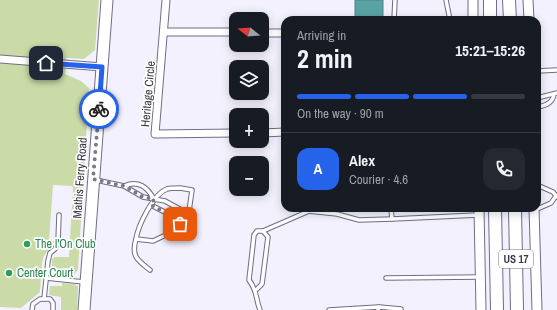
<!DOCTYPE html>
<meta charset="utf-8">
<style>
body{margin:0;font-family:"Archivo Narrow",sans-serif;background:#242831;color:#f1f3f6;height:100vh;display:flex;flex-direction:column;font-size:15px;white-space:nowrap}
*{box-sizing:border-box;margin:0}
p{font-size:13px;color:#9ea1a6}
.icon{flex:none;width:22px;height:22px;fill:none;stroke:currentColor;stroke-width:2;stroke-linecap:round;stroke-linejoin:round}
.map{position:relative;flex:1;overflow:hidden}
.details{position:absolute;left:281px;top:16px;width:260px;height:196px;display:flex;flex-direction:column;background:#171b24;border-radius:12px;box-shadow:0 2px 10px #0003}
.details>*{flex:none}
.needle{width:26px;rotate:287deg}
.controls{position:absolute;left:229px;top:12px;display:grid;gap:8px}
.controls a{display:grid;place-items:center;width:40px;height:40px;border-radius:8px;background:#171b24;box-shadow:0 2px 10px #0003;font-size:20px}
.pin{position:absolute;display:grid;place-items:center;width:34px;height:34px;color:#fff;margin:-17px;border-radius:8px;box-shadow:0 2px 6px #0006}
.courier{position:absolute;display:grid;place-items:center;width:40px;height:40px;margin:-20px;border:3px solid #2563eb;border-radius:50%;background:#fff;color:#222;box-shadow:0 1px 5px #0007}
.head em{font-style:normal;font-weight:700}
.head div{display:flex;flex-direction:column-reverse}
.head{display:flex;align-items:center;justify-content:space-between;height:68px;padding:0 16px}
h1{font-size:26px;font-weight:700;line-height:30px}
.bar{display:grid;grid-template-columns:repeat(4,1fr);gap:6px 4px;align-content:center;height:48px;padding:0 16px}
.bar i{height:5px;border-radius:3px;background:#363941}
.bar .current{background:#2563eb}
.bar p{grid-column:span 4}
.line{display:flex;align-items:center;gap:10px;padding:0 16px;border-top:1px solid #363941}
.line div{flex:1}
.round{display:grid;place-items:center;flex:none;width:42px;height:42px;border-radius:12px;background:#242831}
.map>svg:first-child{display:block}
</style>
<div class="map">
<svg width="557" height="310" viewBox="0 0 557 310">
<rect width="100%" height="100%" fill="#f3f1fe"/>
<g fill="#cadba8">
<polygon points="0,0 99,0 95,50 84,59 66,58 65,74 81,81 89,88 78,270 74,274 54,273 52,271 52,259 55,257 69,257 73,188 72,186 53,185 49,241 55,241 44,256 42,262 40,292 21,308 0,307"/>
<polygon points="62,283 74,284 78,286 77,310 61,310 61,297 49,295 50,286 62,286"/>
</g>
<rect fill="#59a3a4" stroke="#508387" x="355" y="0" width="28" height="20"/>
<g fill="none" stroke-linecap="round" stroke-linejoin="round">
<defs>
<g id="service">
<polyline points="446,0 450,20"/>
<polyline points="394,20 395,0"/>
<polyline points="537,71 557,70"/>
<polyline points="537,98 557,93"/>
<path d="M537 107C545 106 553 103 554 94"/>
<path d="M96 180 124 186 143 197 154 199C147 187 139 180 124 186"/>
<polyline points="537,185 553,192 557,197"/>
<path d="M180 188 192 190 189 211 180 224 170 233 153 241 136 239C138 226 153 194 167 189 171 188 176 188 180 188Z"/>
<polyline points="154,199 165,201 187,213"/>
<polyline points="151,205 182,221"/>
<polyline points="309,208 309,211 337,214 359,220 392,219"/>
<polyline points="391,208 392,219 478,215"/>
<polyline points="535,210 551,203 556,196"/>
<polyline points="263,231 309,211"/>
<path d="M136 239C131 256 137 260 150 270"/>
<polyline points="46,278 84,282"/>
<polyline points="386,278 480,277"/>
<path d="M257 289 262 284 268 237 263 231H257L254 235 249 280C258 292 255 297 260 310"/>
<polyline points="44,299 48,261 50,253 55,249 58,242 59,215"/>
<polyline points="32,310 33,304 40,299 50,299 53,303 53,310"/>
<polyline points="329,310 379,307"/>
<polyline points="378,310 379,307 401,309"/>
</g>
<g id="minor">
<polyline points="166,0 155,134 236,133"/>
<polyline points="164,32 236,32"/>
<polyline points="262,33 285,33"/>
<polyline points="0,59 102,67"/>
<polyline points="262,133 285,132"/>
</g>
<g id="tertiary">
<polyline points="473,0 473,20"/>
<polyline points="528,0 529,20"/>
<polyline points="479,208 481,310"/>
<polyline points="534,208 537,310"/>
</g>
<polyline id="secondary" points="84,310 107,0"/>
<g id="trunk">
<polyline points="490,0 490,20"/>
<polyline points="509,0 510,20"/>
<polyline points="495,208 497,310"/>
<polyline points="515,208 517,310"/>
</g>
</defs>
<use href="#service" stroke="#716c88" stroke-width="5.5"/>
<use href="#minor" stroke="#716c88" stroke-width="9"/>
<use href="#tertiary" stroke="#716c88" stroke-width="11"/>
<use href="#secondary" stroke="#716c88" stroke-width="13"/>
<use href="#trunk" stroke="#716c88" stroke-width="14"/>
<use href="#service" stroke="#fff" stroke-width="3.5"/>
<use href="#minor" stroke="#fff" stroke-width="7"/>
<use href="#tertiary" stroke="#fff" stroke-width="9"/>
<use href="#secondary" stroke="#fff" stroke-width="11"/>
<use href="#trunk" stroke="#fff" stroke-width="12"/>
</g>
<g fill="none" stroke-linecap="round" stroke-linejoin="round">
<polyline stroke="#7b7985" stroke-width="4" stroke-dasharray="0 7.2" points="99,109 93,179 124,186 143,197 154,199 151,205 182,221 180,224"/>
<polyline stroke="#2563eb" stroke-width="5" points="46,63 102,67 99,109"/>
</g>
<g fill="#2e9e5b" stroke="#fff" stroke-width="1.5">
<circle cx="27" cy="244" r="4"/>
<circle cx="9" cy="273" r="4"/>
</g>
<g text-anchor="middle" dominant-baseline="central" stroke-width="3.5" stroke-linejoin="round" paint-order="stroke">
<rect fill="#fff" stroke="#75747c" stroke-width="1" x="499" y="250" width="34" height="18" rx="3"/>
<g font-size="11" font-weight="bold" fill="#3a3844">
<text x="516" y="259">US 17</text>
</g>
<g font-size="12" fill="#3a3844" stroke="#fff">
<text transform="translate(148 94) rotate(-85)">Heritage Circle</text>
<text transform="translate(80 178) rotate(-86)">Mathis Ferry Road</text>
</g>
<g font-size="12" fill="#27864d" stroke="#fff" text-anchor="start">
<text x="35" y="244">The I'On Club</text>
<text x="17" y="273">Center Court</text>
</g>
</g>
</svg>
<div class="controls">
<a><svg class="needle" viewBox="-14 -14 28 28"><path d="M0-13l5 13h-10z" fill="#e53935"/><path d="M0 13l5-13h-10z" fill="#9ea1a6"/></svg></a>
<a><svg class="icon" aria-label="layers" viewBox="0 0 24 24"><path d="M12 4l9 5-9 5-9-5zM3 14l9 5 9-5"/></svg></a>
<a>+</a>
<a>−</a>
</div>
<div class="pin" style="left:180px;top:224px;background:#ea580c"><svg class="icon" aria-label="bag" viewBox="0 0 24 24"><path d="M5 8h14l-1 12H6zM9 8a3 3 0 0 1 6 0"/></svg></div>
<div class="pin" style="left:46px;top:63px;background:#1f2937"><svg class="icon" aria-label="home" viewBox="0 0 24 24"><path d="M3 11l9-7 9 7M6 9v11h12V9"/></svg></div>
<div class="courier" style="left:99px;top:109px"><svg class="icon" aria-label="bike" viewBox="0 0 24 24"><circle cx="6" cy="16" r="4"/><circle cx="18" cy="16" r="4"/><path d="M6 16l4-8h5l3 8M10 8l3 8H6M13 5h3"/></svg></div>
<section class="details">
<div class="head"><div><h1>2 min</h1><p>Arriving in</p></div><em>15:21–15:26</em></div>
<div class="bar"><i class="current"></i><i class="current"></i><i class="current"></i><i></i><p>On the way · 90 m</p></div>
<div class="line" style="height:72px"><b class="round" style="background:#2563eb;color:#fff">A</b><div><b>Alex</b><p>Courier · 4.6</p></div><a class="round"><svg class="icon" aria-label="phone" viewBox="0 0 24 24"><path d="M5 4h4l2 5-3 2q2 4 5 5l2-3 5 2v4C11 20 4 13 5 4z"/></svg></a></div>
</section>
</div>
